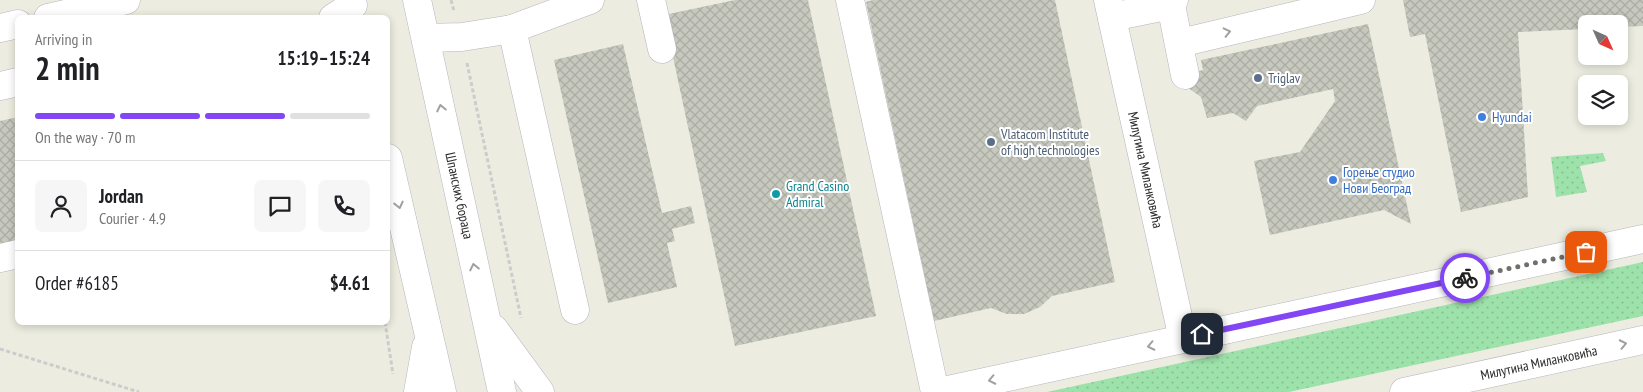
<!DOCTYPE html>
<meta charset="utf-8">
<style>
body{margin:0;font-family:"PT Sans Narrow",sans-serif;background:#f6f6f6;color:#202124;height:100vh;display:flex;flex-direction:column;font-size:19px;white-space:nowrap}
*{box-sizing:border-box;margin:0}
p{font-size:16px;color:#757577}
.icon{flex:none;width:28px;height:28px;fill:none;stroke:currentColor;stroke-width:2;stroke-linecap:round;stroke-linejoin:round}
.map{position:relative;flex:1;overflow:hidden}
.panel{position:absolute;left:15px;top:15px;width:375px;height:310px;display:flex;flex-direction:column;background:#fff;border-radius:8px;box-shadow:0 2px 8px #0003}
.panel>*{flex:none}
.needle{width:32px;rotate:135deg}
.controls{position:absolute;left:1578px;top:15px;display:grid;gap:10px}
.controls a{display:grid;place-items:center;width:50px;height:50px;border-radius:8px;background:#fff;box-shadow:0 2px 8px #0003;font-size:25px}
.pin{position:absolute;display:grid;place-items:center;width:42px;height:42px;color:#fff;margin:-21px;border-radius:10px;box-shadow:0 2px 8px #0006}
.courier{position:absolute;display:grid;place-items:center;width:50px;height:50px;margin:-25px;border:4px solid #8246f4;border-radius:50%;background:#fff;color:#222;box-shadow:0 1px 6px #0007}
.overview em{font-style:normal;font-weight:700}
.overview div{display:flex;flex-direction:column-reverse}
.overview{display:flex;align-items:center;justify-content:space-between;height:85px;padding:0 20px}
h1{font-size:32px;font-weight:700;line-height:38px}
.bar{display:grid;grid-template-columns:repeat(4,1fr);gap:8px 5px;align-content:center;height:60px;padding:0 20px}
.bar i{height:6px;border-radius:4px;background:#e0e0e0}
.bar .active{background:#8246f4}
.bar p{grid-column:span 4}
.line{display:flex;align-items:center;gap:12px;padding:0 20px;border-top:1px solid #e0e0e0}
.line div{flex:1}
.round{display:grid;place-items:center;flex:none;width:52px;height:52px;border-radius:8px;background:#f6f6f6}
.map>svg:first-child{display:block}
</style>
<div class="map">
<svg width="1643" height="392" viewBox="0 0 1643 392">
<defs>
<pattern id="grass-dots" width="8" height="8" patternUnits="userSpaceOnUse" patternTransform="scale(1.25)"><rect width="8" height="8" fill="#9ee2ab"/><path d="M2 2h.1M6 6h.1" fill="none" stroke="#88c293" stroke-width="1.8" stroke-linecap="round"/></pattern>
<pattern id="building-cross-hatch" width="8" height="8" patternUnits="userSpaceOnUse" patternTransform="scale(1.25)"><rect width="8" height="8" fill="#c7c9bf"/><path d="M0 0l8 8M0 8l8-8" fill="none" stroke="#abada4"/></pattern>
</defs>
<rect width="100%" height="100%" fill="#ecede0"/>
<g fill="url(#grass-dots)">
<polygon points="1603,153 1606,161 1580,166 1587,192 1556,197 1551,157"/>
<polygon points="1643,262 1643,316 1289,392 1047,392"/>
</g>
<g fill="url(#building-cross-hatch)">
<polygon points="735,0 808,0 876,316 735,346 664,15"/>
<polygon points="873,0 1055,0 1115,282 1052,296 1040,307 1024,314 1007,314 991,308 934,321 866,2"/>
<polygon points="1403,0 1643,0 1643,26 1619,27 1619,24 1586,24 1586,29 1518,32 1528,197 1461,212 1425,34 1410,37"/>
<polygon points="1368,24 1411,224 1384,210 1270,235 1254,161 1300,152 1335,101 1333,89 1257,106 1246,121 1233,113 1207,118 1201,97 1174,78 1203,70 1201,60"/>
<polygon points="623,44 662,213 691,206 695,223 672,229 675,241 667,243 677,287 608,303 554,60"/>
<polygon points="18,117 18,240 0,244 0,121"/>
</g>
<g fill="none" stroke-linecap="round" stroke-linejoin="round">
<defs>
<g id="minor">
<path id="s1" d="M417 0 502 392"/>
<polyline points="651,0 662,49"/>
<polyline points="850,0 935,392"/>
<path id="s2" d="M1108 0 1183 339"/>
<polyline points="1174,0 1171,5 1185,75"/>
<polyline points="1112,17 1171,5"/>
<polyline points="48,18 126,0"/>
<polyline points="333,18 353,5"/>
<polyline points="0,28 18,24"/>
<polyline points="512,29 575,310"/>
<polyline points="426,38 462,37 512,29 590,0"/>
<polyline points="1180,43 1361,0"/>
<polyline points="0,86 18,82"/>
<polyline points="388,158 442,392"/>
<polyline points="0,258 18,254"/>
<polyline points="494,329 540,392"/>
<polyline points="418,392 426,347"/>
<polyline points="939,392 1643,239"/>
<path id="s3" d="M1404 392 1643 340"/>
</g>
</defs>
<use href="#minor" stroke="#b7b3bf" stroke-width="29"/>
<g stroke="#ccc" stroke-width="3" stroke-dasharray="4 2.5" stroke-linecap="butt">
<polyline points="451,0 454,11"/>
<polyline points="467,63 521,318"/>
<polyline points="385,322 393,374"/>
<polyline points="0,349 139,392"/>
</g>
<use href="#minor" stroke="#fff" stroke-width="28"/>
</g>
<defs><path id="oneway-chevron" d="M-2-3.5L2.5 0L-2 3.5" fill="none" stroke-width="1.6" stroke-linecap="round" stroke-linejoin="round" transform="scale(1.25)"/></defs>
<g stroke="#a0a0a0">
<use href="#oneway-chevron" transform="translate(1227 32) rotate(-13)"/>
<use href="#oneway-chevron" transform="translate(441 108) rotate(-102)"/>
<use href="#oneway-chevron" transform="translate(399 205) rotate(77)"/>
<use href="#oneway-chevron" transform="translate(474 267) rotate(-102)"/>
<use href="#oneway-chevron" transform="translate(1623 344) rotate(-12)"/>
<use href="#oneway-chevron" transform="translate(1151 346) rotate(168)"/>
<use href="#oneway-chevron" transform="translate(992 380) rotate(168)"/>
</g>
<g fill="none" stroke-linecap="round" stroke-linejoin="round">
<polyline stroke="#6f706b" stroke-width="5" stroke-dasharray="0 9" points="1465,278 1586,252"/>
<polyline stroke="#8246f4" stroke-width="6" points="1202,334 1465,278"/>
</g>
<g fill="#5c6f8a" stroke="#fff" stroke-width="2">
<circle cx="1258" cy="78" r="5"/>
<circle cx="991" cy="142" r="5"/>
</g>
<g fill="#3f7fe0" stroke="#fff" stroke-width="2">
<circle cx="1482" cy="117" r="5"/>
<circle cx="1333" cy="180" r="5"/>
</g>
<circle fill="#0f9aa8" stroke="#fff" stroke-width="2" cx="776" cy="194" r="5"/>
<g text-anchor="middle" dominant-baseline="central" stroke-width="4" stroke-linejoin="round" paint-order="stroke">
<g font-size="14" fill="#4e5e75" stroke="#fff" text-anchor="start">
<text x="1268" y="78">Triglav</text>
<text x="1001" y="134">Vlatacom Institute<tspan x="1001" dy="16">of high technologies</tspan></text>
</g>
<g font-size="14" fill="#366cbe" stroke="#fff" text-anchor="start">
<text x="1492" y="117">Hyundai</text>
<text x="1343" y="172">Горење студио<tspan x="1343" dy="16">Нови Београд</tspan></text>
</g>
<g font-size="14" fill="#2c2c2c" stroke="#fff">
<text stroke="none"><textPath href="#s2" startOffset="174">Милутина Миланковића</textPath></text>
<text stroke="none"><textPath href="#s1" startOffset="200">Шпанских бораца</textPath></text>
<text stroke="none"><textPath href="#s3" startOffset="138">Милутина Миланковића</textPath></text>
</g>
<g font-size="14" fill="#0d838f" stroke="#fff" text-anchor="start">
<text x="786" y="186">Grand Casino<tspan x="786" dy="16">Admiral</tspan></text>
</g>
</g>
</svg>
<div class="controls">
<a><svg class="needle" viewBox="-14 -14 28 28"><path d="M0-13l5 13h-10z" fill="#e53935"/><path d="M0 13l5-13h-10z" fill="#757577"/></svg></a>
<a><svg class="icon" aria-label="layers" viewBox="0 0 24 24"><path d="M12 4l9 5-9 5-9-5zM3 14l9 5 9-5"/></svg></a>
</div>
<div class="pin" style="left:1586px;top:252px;background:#ea580c"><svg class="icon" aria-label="bag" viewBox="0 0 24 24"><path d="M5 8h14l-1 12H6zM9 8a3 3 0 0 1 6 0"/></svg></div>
<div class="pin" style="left:1202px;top:334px;background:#1f2937"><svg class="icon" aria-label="home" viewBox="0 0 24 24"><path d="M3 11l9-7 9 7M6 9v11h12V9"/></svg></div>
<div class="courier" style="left:1465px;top:278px"><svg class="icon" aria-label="bike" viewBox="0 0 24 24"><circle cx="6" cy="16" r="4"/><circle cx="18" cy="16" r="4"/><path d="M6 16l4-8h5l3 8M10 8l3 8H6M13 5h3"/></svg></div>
<section class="panel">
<div class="overview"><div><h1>2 min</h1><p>Arriving in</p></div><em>15:19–15:24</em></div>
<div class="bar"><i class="active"></i><i class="active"></i><i class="active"></i><i></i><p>On the way · 70 m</p></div>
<div class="line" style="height:90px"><a class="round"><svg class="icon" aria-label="person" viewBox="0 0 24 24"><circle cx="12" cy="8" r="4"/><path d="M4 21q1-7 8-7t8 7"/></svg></a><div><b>Jordan</b><p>Courier · 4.9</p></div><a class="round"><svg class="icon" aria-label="chat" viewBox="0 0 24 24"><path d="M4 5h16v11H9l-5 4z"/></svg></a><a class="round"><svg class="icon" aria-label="phone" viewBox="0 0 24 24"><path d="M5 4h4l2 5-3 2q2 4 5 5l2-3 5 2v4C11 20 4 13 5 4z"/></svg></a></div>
<div class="line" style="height:65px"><div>Order #6185</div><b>$4.61</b></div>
</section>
</div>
